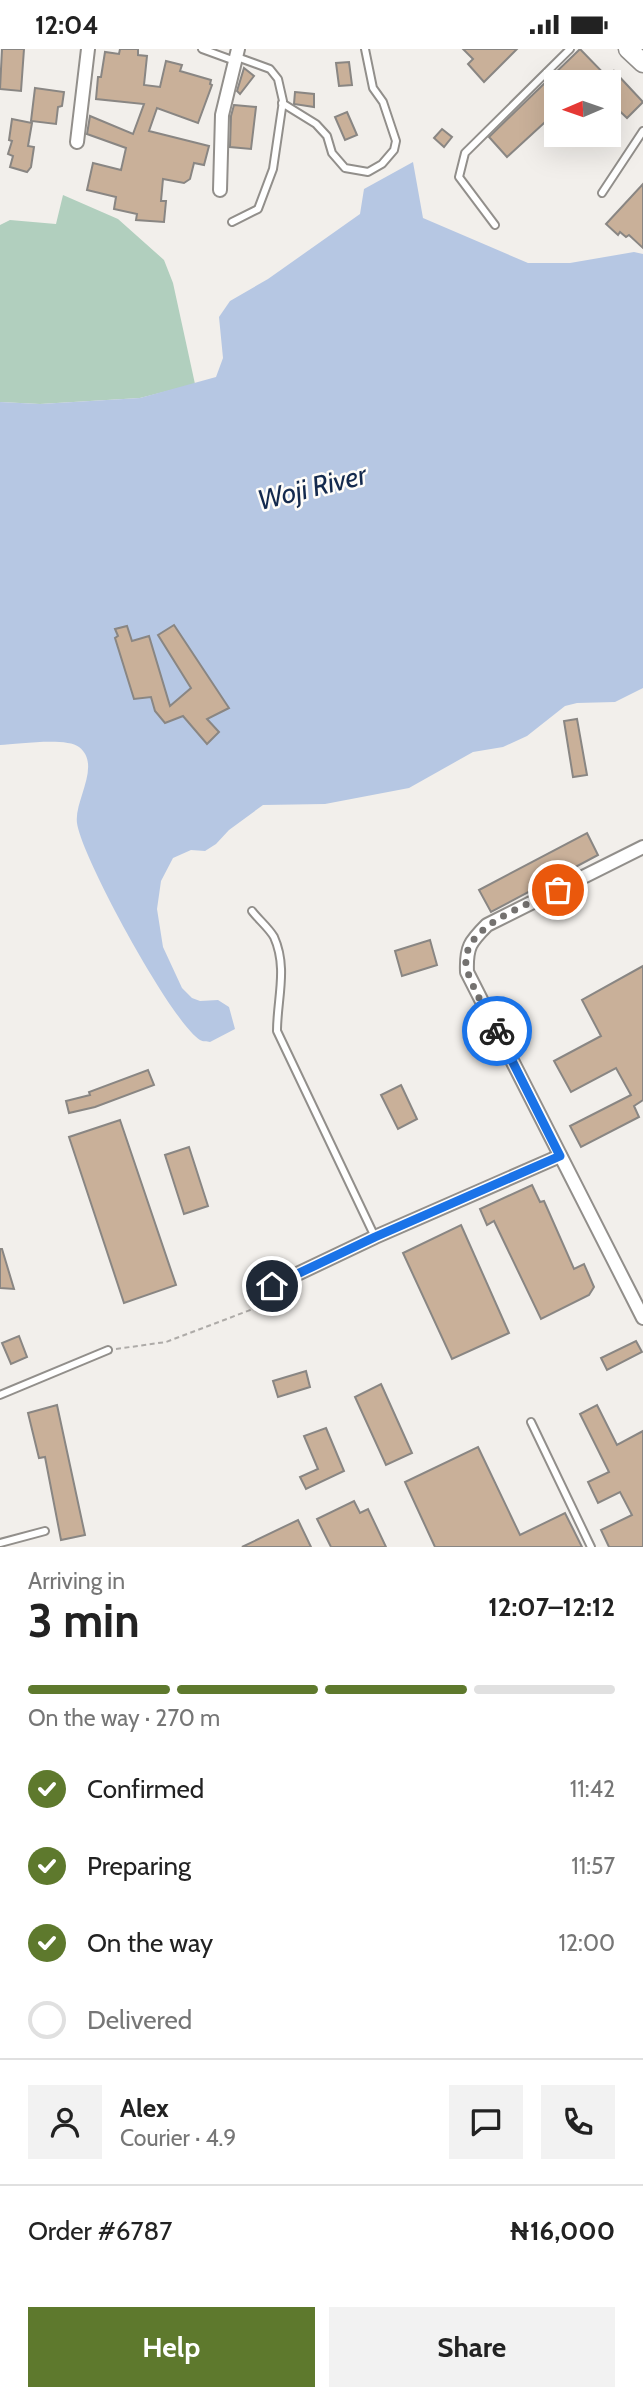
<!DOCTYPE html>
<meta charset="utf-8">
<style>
body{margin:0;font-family:Cabin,sans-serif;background:#f2f2f2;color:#222;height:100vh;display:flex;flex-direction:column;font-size:26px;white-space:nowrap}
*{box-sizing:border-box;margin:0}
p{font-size:23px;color:#767676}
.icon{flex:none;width:38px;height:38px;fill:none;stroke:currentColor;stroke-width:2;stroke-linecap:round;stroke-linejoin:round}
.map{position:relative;height:1498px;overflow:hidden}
.panel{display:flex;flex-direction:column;background:#fff;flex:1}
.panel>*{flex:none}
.needle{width:46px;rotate:268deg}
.controls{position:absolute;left:544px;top:21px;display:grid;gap:14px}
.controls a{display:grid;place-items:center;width:77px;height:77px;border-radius:0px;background:#fff;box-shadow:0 7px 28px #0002;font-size:35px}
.pin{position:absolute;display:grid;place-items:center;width:60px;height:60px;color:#fff;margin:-30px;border:4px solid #fff;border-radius:50%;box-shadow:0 2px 7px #0007}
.courier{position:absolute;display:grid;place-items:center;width:70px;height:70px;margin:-35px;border:5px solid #1a73e8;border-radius:50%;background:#fff;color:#222;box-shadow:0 2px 9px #0007}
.headline em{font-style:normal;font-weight:800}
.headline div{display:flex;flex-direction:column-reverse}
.headline{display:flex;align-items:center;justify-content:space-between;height:119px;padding:0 28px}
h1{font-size:46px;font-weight:800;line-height:52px}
.bar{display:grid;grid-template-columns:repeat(4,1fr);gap:10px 7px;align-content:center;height:84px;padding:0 28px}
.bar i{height:9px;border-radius:5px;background:#e0e0e0}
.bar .selected{background:#5e792d}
.bar p{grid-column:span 4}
.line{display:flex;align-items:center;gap:18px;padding:0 28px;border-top:2px solid #e0e0e0}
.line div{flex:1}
.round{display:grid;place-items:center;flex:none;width:74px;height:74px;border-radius:0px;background:#f2f2f2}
ol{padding:0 28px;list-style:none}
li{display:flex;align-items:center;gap:21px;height:77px}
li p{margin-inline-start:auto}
li .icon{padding:7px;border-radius:50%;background:#5e792d;color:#fff;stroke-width:4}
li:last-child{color:#767676}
li i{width:38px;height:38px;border:4px solid #e0e0e0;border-radius:50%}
.button{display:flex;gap:14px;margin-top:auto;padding:14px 28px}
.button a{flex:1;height:80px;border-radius:0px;background:#5e792d;color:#fff;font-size:28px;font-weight:800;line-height:80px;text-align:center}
.button a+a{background:#f2f2f2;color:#222}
.status{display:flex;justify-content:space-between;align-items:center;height:49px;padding:0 35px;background:#fff;direction:ltr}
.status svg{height:19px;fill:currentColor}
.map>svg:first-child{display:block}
</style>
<div class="status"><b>12:04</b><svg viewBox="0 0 49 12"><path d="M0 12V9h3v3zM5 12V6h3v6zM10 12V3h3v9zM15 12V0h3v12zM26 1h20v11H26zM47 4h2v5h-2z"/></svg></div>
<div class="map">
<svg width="643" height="1498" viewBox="0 0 643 1498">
<rect width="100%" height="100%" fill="#f2efeb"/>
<polygon fill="#b1cfbe" points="63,146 118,170 164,211 173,234 195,335 140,349 40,355 0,353 0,176 10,171 56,175"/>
<path fill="#b6c7e3" d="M413 113 423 169 528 214H570L634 203 643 205V639L615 653 577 654 565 657 527 687 503 698 473 703 409 739 325 755 263 756 229 781 216 795 205 802 191 801 173 809 161 832 157 860 163 898 182 939 192 949 200 952 218 951 229 958 235 980 210 993C207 992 203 993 200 991 172 974 81 807 77 774 74 751 102 716 79 698 67 688 17 695 0 696V353L40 355 140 349 216 328 223 309 219 268 230 252 268 230 360 165 364 140Z"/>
<g fill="#c9b099" stroke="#898683" stroke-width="2">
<polygon points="2,0 24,0 21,42 0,40"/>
<polygon points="120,0 138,0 138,6 147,7 144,36 160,38 166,12 182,16 180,22 211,31 210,35 212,36 198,74 157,59 149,82 209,97 204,116 194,114 190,130 184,134 163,130 161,152 166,152 164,173 136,171 137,165 114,160 116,148 87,141 93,114 121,121 126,99 87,85 90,67 133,85 144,55 96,50 98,28 101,28 105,3 119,5"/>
<polygon points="463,0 517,0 484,33 468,15 473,10"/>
<polygon points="580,0 609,30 614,22 643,53 627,69 609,52 609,33 556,33 556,63 507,108 489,88"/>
<polygon points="349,13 352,36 339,37 336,14"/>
<polygon points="244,19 254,27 240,45 237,42"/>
<polygon points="35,39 64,43 62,57 58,58 56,75 31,72"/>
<polygon points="295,43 314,45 314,58 294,55"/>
<polygon points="234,56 256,58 251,100 230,98 231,67"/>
<polygon points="347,63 357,86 345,91 335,68"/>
<polygon points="12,70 32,74 28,97 34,98 31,118 27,123 10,118 13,107 8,105 12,92 9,91"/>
<polygon points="442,80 452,88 444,98 434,89"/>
<polygon points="643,135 643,199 629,186 626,188 620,183 618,186 606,175"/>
<polygon points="174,576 229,659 207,670 219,683 207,695 183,667 165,674 155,662 151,648 134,650 115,589 118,587 115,580 127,577 132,592 149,587 170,657 191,639 158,586"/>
<polygon points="577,670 587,726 573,728 564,672"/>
<polygon points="587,784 598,806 491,863 479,841"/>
<polygon points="430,891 437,916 402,927 395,902"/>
<polygon points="643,917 643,1051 634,1057 639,1068 581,1098 570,1077 631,1046 616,1019 571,1043 554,1012 601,987 582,951"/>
<polygon points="148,1021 154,1036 95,1058 69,1064 66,1052 90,1046 89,1043"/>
<polygon points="401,1036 417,1070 398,1080 381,1046"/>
<polygon points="120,1071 176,1236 124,1254 69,1088"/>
<polygon points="189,1098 208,1157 184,1165 165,1106"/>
<polygon points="532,1136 540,1153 544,1152 574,1220 584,1215 594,1238 589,1246 541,1270 494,1172 487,1176 480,1160"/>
<polygon points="461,1176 509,1284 452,1310 403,1204"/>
<polygon points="0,1200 2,1200 14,1240 0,1239"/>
<polygon points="19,1287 27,1308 11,1315 2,1294"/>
<polygon points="636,1292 642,1303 607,1321 601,1309"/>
<polygon points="306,1322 310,1338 278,1348 273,1332"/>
<polygon points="381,1335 412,1404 386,1416 355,1348"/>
<polygon points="57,1356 85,1486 61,1491 45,1408 39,1409 28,1364"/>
<polygon points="597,1356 617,1396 643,1382 643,1498 609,1498 601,1481 632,1466 620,1443 598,1454 588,1433 609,1423 580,1365"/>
<polygon points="326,1379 344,1422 306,1440 300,1428 318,1420 304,1387"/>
<polygon points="478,1398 520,1486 565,1464 582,1498 435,1498 405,1433"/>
<polygon points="354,1452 360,1464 368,1460 386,1498 331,1498 317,1470"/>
<polygon points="298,1471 311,1498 242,1498"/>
</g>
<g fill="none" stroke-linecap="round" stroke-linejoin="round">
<defs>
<g id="lane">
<polyline points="202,0 235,12"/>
<polyline points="282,54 316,75 327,87 332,104 345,119 368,123 382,115 394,101 396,92 383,53 373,39 365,0"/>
<polyline points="602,144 643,82"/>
<polyline points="232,173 258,160 273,120 283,52 278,30 270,20 237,8"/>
<polyline points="495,176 459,128 465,104 570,0"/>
<path d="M252 862C258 870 269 879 274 888 288 919 277 950 277 982L375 1188"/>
<polyline points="0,1346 108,1301"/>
<polyline points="531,1373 591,1498"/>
<polyline points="0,1494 45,1482"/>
</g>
<g id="street">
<polyline points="77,93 88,0"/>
<polyline points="220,141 222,66 238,0"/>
<path d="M643 798 487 876C470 893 466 898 467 923L643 1269"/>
<polyline points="272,1237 375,1188 560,1107"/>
</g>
<polyline id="secondary" points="628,0 643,14"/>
</defs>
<use href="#lane" stroke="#928f8b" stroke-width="10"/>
<use href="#street" stroke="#928f8b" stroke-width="16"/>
<use href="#secondary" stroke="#928f8b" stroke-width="21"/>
<polyline stroke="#aeaba8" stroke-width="2" stroke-dasharray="5 3.5" stroke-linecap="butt" points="116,1300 166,1293 253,1260 269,1250"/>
<use href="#lane" stroke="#fff" stroke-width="6"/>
<use href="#street" stroke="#fff" stroke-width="12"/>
<use href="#secondary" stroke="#fff" stroke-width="18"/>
</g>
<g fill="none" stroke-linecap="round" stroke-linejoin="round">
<path stroke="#747270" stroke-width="7" stroke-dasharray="0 12.6" d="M497 982C487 963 475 944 468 924 452 880 528 856 558 841"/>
<polyline stroke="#1a73e8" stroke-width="9" points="272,1237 375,1188 560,1107 497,982"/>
</g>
<g text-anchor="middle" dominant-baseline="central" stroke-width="5" stroke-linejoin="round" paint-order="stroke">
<g font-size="28" font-style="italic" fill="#142a4e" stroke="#fffdf9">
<text transform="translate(312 438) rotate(-14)">Woji River</text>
</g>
</g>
</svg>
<div class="controls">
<a><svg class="needle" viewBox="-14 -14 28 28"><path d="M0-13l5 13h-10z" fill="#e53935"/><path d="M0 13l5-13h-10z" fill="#767676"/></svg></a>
</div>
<div class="pin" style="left:558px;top:841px;background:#ea580c"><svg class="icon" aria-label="bag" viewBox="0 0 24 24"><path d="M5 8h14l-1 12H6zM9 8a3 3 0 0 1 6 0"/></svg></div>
<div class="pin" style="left:272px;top:1237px;background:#1f2937"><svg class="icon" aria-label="home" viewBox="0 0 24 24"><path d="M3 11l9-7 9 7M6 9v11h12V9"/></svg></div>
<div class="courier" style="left:497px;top:982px"><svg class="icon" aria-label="bike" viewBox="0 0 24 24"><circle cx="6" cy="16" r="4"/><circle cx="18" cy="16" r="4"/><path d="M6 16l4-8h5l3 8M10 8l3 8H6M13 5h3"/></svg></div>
</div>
<section class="panel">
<div class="headline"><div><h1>3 min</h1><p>Arriving in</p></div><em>12:07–12:12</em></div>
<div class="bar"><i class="selected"></i><i class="selected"></i><i class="selected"></i><i></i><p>On the way · 270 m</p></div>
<ol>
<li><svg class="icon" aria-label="check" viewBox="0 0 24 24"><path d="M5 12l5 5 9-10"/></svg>Confirmed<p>11:42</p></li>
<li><svg class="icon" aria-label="check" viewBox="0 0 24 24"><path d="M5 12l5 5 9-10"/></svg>Preparing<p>11:57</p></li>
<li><svg class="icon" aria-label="check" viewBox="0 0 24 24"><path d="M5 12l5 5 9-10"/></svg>On the way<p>12:00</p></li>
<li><i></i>Delivered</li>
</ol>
<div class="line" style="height:126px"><a class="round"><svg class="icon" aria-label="person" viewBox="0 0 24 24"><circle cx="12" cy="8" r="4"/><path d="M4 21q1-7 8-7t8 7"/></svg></a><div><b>Alex</b><p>Courier · 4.9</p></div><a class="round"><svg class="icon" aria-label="chat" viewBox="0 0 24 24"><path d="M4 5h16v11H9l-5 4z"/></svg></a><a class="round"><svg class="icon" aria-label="phone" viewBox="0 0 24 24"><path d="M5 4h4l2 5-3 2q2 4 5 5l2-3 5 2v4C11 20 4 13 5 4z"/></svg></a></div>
<div class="line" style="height:91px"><div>Order #6787</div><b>₦16,000</b></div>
<div class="button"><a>Help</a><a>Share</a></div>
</section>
